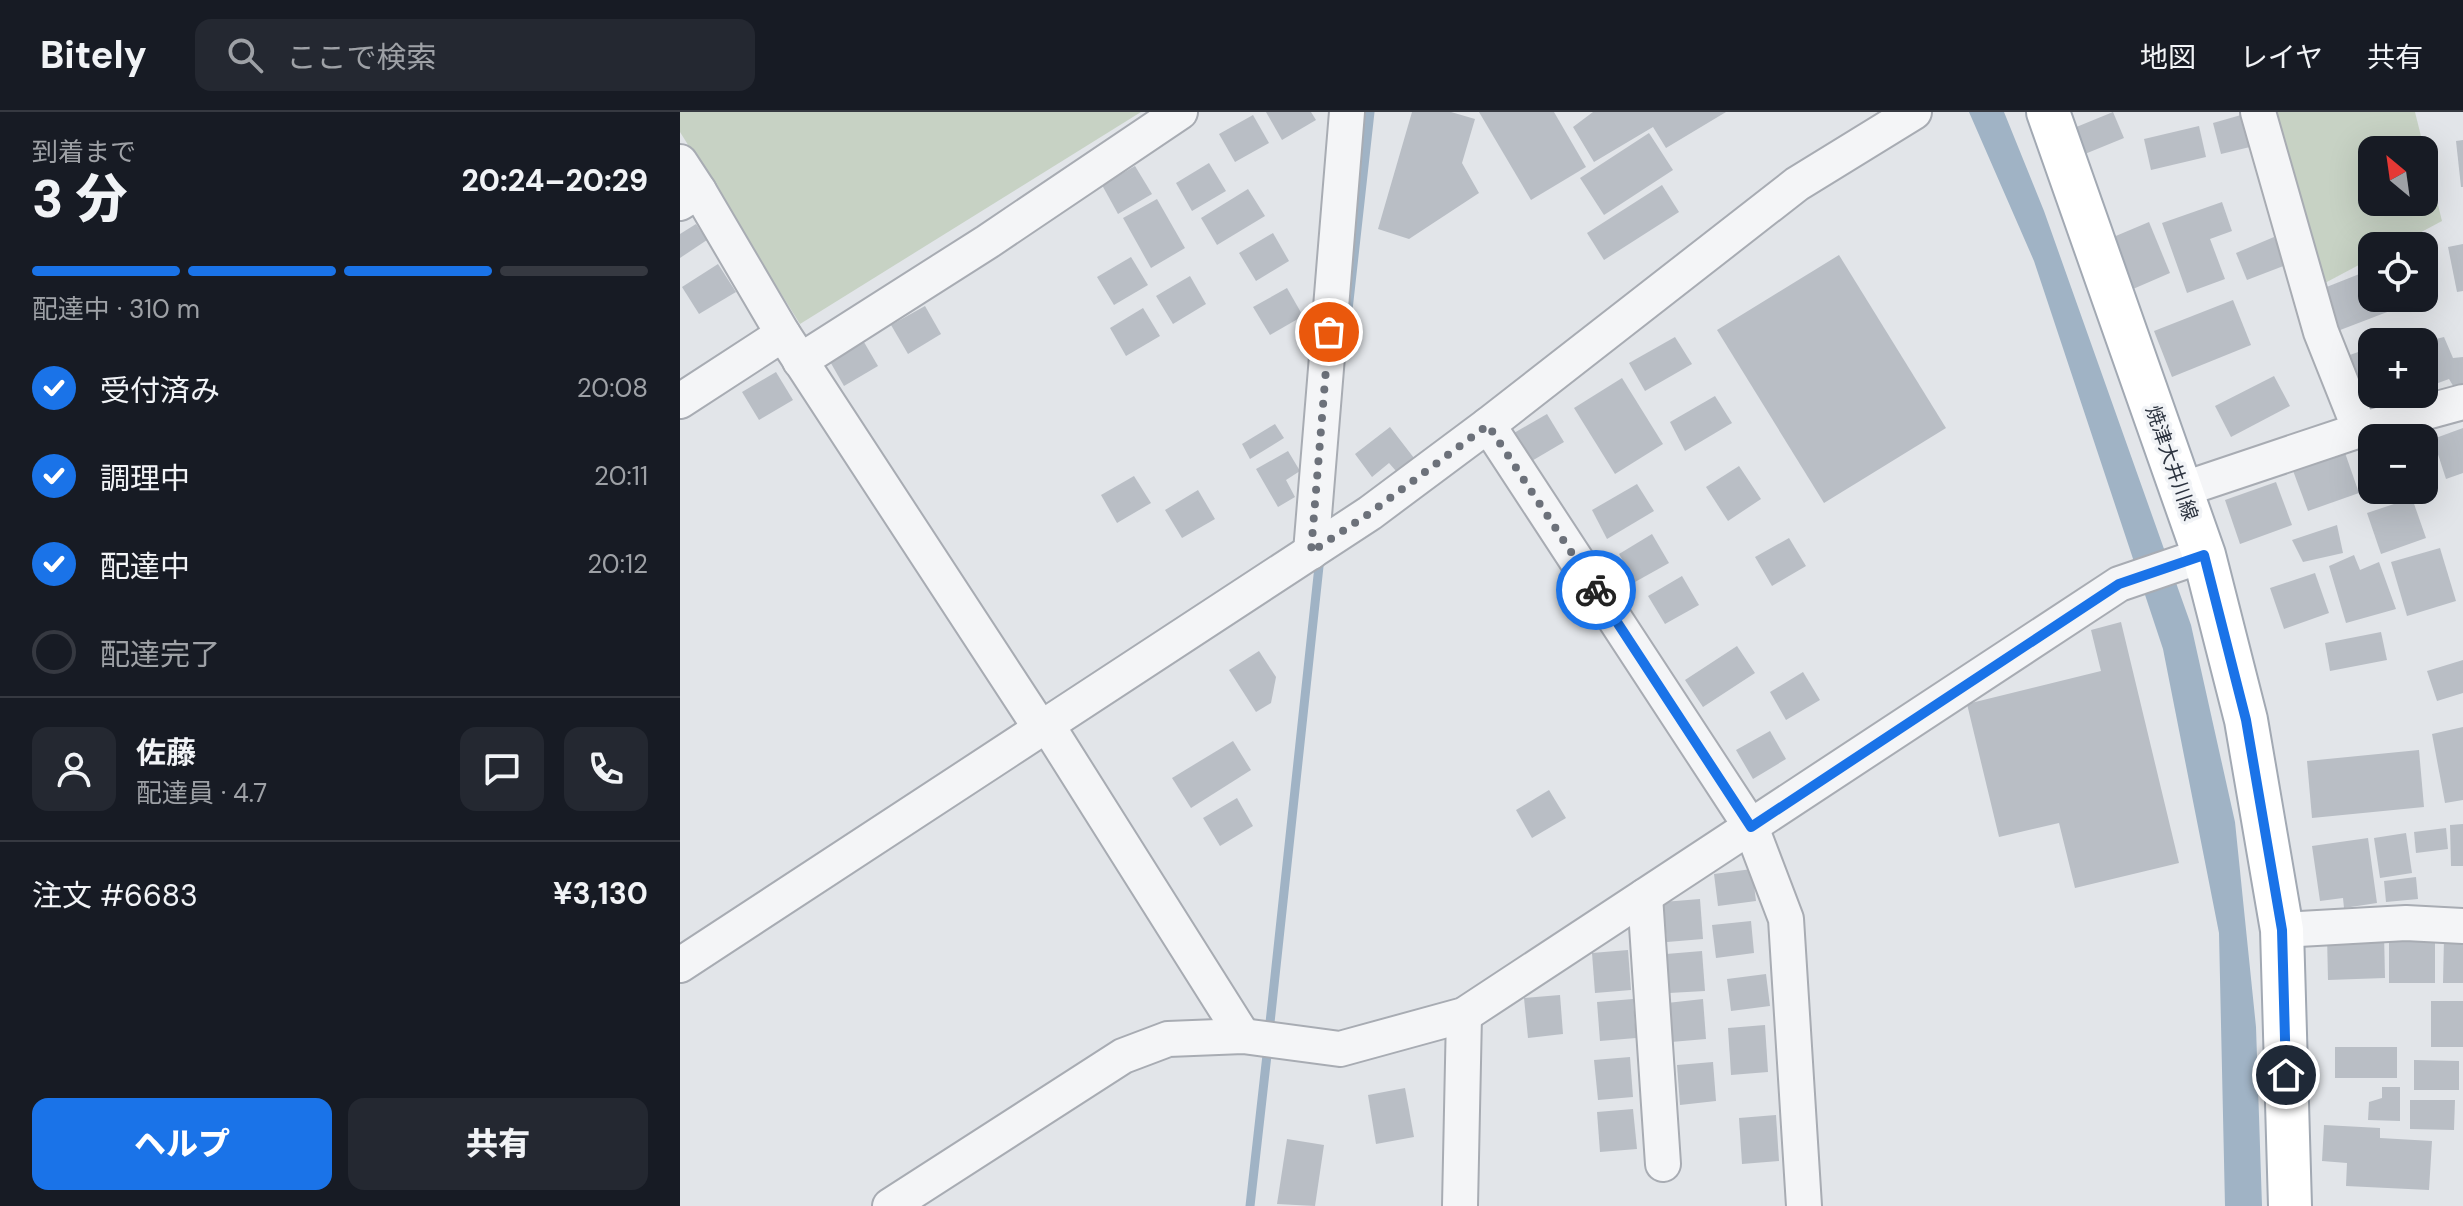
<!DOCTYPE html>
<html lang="ja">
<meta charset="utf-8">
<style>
body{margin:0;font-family:"DM Sans","Noto Sans JP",sans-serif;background:#242831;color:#f1f3f6;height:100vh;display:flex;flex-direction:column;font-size:30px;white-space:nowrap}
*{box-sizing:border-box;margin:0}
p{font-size:26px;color:#9ea1a6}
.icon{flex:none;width:44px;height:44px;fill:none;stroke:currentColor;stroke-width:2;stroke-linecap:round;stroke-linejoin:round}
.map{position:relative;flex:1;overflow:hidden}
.side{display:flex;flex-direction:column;background:#171b24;width:680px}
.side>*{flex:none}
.needle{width:52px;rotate:331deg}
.buttons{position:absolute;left:1678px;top:24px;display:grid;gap:16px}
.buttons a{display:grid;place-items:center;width:80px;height:80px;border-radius:16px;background:#171b24;box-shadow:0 8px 32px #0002;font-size:40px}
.pin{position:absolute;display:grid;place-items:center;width:68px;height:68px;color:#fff;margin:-34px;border:4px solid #fff;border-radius:50%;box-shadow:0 2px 8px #0007}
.courier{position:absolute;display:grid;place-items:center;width:80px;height:80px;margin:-40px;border:6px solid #1a73e8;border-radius:50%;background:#fff;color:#222;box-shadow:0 2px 10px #0007}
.overview em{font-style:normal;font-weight:800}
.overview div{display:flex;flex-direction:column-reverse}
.overview{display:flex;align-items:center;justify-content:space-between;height:136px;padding:0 32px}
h1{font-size:52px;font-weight:800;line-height:60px}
.bar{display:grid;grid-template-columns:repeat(4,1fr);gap:12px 8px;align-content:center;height:96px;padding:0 32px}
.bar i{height:10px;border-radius:6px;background:#363941}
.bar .selected{background:#1a73e8}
.bar p{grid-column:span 4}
.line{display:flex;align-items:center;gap:20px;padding:0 32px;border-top:2px solid #363941}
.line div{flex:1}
.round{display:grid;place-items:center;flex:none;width:84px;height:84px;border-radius:16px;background:#242831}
ol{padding:0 32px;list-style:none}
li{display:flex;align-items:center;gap:24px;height:88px}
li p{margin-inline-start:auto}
li .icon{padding:8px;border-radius:50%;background:#1a73e8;color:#fff;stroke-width:4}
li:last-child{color:#9ea1a6}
li i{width:44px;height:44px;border:4px solid #363941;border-radius:50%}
.cta{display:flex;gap:16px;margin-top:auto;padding:16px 32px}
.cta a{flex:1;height:92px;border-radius:16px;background:#1a73e8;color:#fff;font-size:32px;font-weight:800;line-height:92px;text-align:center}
.cta a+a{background:#242831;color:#f1f3f6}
header{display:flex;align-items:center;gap:48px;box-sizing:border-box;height:112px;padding:0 40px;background:#171b24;border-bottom:2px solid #363941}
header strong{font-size:38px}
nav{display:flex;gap:44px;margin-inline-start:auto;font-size:28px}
.search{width:560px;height:72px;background:#242831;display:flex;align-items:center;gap:20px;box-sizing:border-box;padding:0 28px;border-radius:16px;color:#9ea1a6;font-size:30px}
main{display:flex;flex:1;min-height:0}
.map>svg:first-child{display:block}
</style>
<header>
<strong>Bitely</strong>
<div class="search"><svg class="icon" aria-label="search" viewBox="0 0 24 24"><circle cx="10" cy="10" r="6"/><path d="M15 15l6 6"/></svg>ここで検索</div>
<nav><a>地図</a><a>レイヤ</a><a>共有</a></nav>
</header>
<main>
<section class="side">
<div class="overview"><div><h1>3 分</h1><p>到着まで</p></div><em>20:24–20:29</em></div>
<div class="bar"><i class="selected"></i><i class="selected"></i><i class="selected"></i><i></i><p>配達中 · 310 m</p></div>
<ol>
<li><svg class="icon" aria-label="check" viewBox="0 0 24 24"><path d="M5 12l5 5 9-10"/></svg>受付済み<p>20:08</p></li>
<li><svg class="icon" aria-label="check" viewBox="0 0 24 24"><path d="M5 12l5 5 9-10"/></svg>調理中<p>20:11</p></li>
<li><svg class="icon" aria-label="check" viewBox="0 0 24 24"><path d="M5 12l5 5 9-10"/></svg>配達中<p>20:12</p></li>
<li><i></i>配達完了</li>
</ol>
<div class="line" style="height:144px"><a class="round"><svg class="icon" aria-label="person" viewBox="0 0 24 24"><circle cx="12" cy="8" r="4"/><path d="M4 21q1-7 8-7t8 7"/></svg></a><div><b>佐藤</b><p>配達員 · 4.7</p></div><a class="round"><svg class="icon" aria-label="chat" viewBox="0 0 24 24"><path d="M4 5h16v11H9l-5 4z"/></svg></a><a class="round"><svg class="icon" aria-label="phone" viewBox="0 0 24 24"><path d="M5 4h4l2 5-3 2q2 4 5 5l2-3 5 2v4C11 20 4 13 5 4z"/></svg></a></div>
<div class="line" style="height:104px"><div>注文 #6683</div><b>¥3,130</b></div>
<div class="cta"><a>ヘルプ</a><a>共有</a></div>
</section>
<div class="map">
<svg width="1783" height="1094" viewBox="0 0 1783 1094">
<rect width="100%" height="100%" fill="#e2e5e9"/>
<g fill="#c7d2c4" fill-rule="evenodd">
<polygon points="0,0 461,0 120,212 0,20"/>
<path d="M1575 0H1735L1762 109 1715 134H1692V146L1628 180ZM1692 38H1744V90H1692Z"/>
</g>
<polygon fill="#a0b3c5" points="1289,0 1324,0 1364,99 1511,513 1555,710 1576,915 1582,1094 1545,1094 1539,821 1483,537 1354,149"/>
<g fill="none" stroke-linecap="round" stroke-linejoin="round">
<g stroke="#a0b3c5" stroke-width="9">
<polyline points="666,216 690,0"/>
<polyline points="589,920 640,445"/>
<polyline points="570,1094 588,934"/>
</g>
</g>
<g fill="#b9bec5">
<polygon points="586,0 631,0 636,8 602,28"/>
<polygon points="732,0 771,0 795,7 782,51 799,81 729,127 698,117"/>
<polygon points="799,0 874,0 906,55 851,88"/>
<polygon points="913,0 1046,0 986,36 973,15 914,50 893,15"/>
<polygon points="1433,0 1444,26 1400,44 1389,18"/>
<polygon points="573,3 589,31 555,50 539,22"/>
<polygon points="1561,3 1570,35 1541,42 1533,11"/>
<polygon points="1519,14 1526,45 1471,58 1464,27"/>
<polygon points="969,21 993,58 924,103 900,66"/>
<polygon points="1783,28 1783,75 1781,75 1776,29"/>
<polygon points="529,51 546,79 512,99 496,71"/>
<polygon points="455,54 472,82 438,102 422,73"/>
<polygon points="982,73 999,100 924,148 907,121"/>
<polygon points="568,77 585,104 537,133 521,106"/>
<polygon points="477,87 505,136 471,156 443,106"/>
<polygon points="1542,90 1552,119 1530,127 1545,167 1507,181 1482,111"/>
<polygon points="1469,110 1490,161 1453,177 1431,126"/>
<polygon points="16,112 27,128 0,146 0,122"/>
<polygon points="593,121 609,149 576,169 559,141"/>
<polygon points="1594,125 1606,153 1567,168 1556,141"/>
<polygon points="1783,132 1783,179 1777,180 1768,135"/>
<polygon points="1159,143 1266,316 1144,391 1037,218"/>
<polygon points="451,145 468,173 434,193 417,165"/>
<polygon points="38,152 56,180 19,202 2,175"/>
<polygon points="1692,157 1692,186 1711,186 1715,197 1655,220 1639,178"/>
<polygon points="510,164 526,192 493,212 476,184"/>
<polygon points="607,176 623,204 590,223 573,195"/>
<polygon points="1553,188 1571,233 1492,265 1474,219"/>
<polygon points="245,194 261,222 228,242 211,213"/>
<polygon points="463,196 480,224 446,244 430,216"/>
<polygon points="181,225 198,254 164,274 148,246"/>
<polygon points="995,225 1012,252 965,279 949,251"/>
<polygon points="1764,225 1773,246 1783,245 1783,275 1775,277 1769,267 1750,274 1744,253 1744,230"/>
<polygon points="1692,235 1692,283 1683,287 1667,244"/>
<polygon points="96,260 113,288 79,308 62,280"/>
<polygon points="1594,264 1610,294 1551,325 1535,294"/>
<polygon points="942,266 983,332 935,362 894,296"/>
<polygon points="1035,284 1052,311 1005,339 990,310"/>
<polygon points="867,302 884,330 850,350 834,321"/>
<polygon points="595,312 604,326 570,347 562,332"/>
<polygon points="710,315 734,346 716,359 709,351 692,365 675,342"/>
<polygon points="1783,316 1783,361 1766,367 1753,327"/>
<polygon points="1692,334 1692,371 1680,338"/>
<polygon points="1664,338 1679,381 1628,399 1612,356"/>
<polygon points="608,339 620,359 606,368 615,385 598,395 576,357"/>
<polygon points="1059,354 1081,387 1048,409 1026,375"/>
<polygon points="454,364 471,391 437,411 421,383"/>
<polygon points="1596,370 1612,413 1560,432 1545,388"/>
<polygon points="957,372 974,399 927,427 912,398"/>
<polygon points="518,378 535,407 502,426 485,398"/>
<polygon points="1732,386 1746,426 1701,442 1687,401"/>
<polygon points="1657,413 1663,441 1623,450 1612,428"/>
<polygon points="972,422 989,451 955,470 939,442"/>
<polygon points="1109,426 1126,454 1092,474 1075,445"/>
<polygon points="1760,436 1776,489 1727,504 1711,450"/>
<polygon points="1674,443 1680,458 1699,450 1716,497 1666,511 1649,454"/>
<polygon points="1635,461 1649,501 1604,517 1590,476"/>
<polygon points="1002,464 1019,493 985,512 968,484"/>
<polygon points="1441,510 1499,751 1395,776 1379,711 1319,725 1287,592 1421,559 1411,518"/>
<polygon points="1701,520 1707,548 1650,559 1645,531"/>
<polygon points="1057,534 1075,561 1023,595 1005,568"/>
<polygon points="579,539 596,565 591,591 576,600 549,558"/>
<polygon points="1783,548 1783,581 1757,589 1747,559"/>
<polygon points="1123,560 1140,588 1106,608 1090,580"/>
<polygon points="1783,615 1783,688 1765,691 1752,622"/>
<polygon points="1090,619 1106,647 1073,667 1056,638"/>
<polygon points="553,629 571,658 511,696 492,666"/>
<polygon points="1739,638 1744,695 1632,706 1627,649"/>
<polygon points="869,678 886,706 852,726 836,698"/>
<polygon points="557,686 573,714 540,734 523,706"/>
<polygon points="1783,712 1783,754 1771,754 1770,713"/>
<polygon points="1766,716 1768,737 1736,741 1734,720"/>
<polygon points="1726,721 1732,761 1700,766 1694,726"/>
<polygon points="1688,726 1697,791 1664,796 1663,786 1640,789 1632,734"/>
<polygon points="1072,757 1076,789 1038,794 1034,762"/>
<polygon points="1736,765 1738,787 1706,790 1704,769"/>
<polygon points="1020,787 1023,827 987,830 983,790"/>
<polygon points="1071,809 1074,841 1036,846 1032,813"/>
<polygon points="1704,821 1705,866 1648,868 1647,823"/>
<rect x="1709" y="826" width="46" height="45"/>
<polygon points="1764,826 1783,826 1783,871 1763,871"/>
<polygon points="948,838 951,878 915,881 912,841"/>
<polygon points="1022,839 1025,879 989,881 986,842"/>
<polygon points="1086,862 1090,894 1051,899 1047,867"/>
<polygon points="880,883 883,922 848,926 844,886"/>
<polygon points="953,887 956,926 920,929 917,890"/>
<polygon points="1023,887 1026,927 991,930 987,891"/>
<rect x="1751" y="889" width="32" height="46"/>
<polygon points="1085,913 1088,960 1051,963 1048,916"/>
<rect x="1655" y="935" width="62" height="31"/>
<polygon points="950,945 953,985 918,988 914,948"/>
<polygon points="1734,948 1779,949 1779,978 1734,978"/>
<polygon points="1033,950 1036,989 1000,993 997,953"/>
<polygon points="1702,975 1720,975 1720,1009 1688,1008 1689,990 1702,986"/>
<polygon points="725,976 734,1025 696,1032 688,983"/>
<polygon points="1730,988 1775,988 1774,1018 1730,1017"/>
<polygon points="953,997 957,1037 920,1040 917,1000"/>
<polygon points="1096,1003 1099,1049 1062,1052 1059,1006"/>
<polygon points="1644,1013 1700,1016 1700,1026 1752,1029 1749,1078 1666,1074 1667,1051 1642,1049"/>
<polygon points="607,1027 644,1033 635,1094 597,1092"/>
</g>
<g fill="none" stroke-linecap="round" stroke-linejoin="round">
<defs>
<g id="minor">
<polyline points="1578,0 1641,220 1680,318"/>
<polyline points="0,50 19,79"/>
<polyline points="0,91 19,79 103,222"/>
<polyline points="120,249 307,130 500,0"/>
<polyline points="0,289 103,222 361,617"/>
<polyline points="808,313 1071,715 1106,807 1124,1094"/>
<polyline points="1501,378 1680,318 1783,290"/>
<polyline points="631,440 667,0"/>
<polyline points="367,613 563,924"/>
<polyline points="965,784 983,1052"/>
<polyline points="1602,818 1726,811 1783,814"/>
<polyline points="0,853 690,401 808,313 1117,72 1234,0"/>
<polyline points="210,1094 443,944 488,927 563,924 660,937 784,903 1439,472 1524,443"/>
<polyline points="780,1094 784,903"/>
</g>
<polyline id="major" points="1368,0 1524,443 1566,608 1602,818 1610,1094"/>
</defs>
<use href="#minor" stroke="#a8acb3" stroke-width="38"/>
<use href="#major" stroke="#a2a9b3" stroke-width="46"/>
<use href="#minor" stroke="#f4f5f7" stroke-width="34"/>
<use href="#major" stroke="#fff" stroke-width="42"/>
</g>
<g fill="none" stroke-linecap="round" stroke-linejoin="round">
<polyline stroke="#6c717a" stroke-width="8" stroke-dasharray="0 14.4" points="649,220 631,440 690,401 808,313 916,478"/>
<polyline stroke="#1a73e8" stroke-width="10" points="916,478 1071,715 1439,472 1524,443 1566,608 1602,818 1606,963"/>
</g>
<g text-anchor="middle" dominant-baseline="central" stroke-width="7" stroke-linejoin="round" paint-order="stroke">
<g font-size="20" fill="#2c333f" stroke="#f1f3f6">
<text transform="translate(1492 351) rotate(71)">焼津大井川線</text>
</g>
</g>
</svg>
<div class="buttons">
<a><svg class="needle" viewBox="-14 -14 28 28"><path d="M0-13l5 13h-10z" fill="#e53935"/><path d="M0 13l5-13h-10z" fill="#9ea1a6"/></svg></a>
<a><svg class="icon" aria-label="locate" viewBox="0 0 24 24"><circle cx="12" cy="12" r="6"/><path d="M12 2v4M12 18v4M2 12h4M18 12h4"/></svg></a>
<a>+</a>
<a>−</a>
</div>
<div class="pin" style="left:649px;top:220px;background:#ea580c"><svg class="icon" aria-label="bag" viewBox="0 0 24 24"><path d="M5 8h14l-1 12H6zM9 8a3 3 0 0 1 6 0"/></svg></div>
<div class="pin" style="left:1606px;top:963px;background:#1f2937"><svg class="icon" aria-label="home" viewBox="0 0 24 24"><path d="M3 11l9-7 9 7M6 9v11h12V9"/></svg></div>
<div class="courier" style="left:916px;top:478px"><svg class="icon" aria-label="bike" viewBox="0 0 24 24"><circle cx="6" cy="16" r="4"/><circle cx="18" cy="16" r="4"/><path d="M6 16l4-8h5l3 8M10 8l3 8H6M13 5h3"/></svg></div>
</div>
</main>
